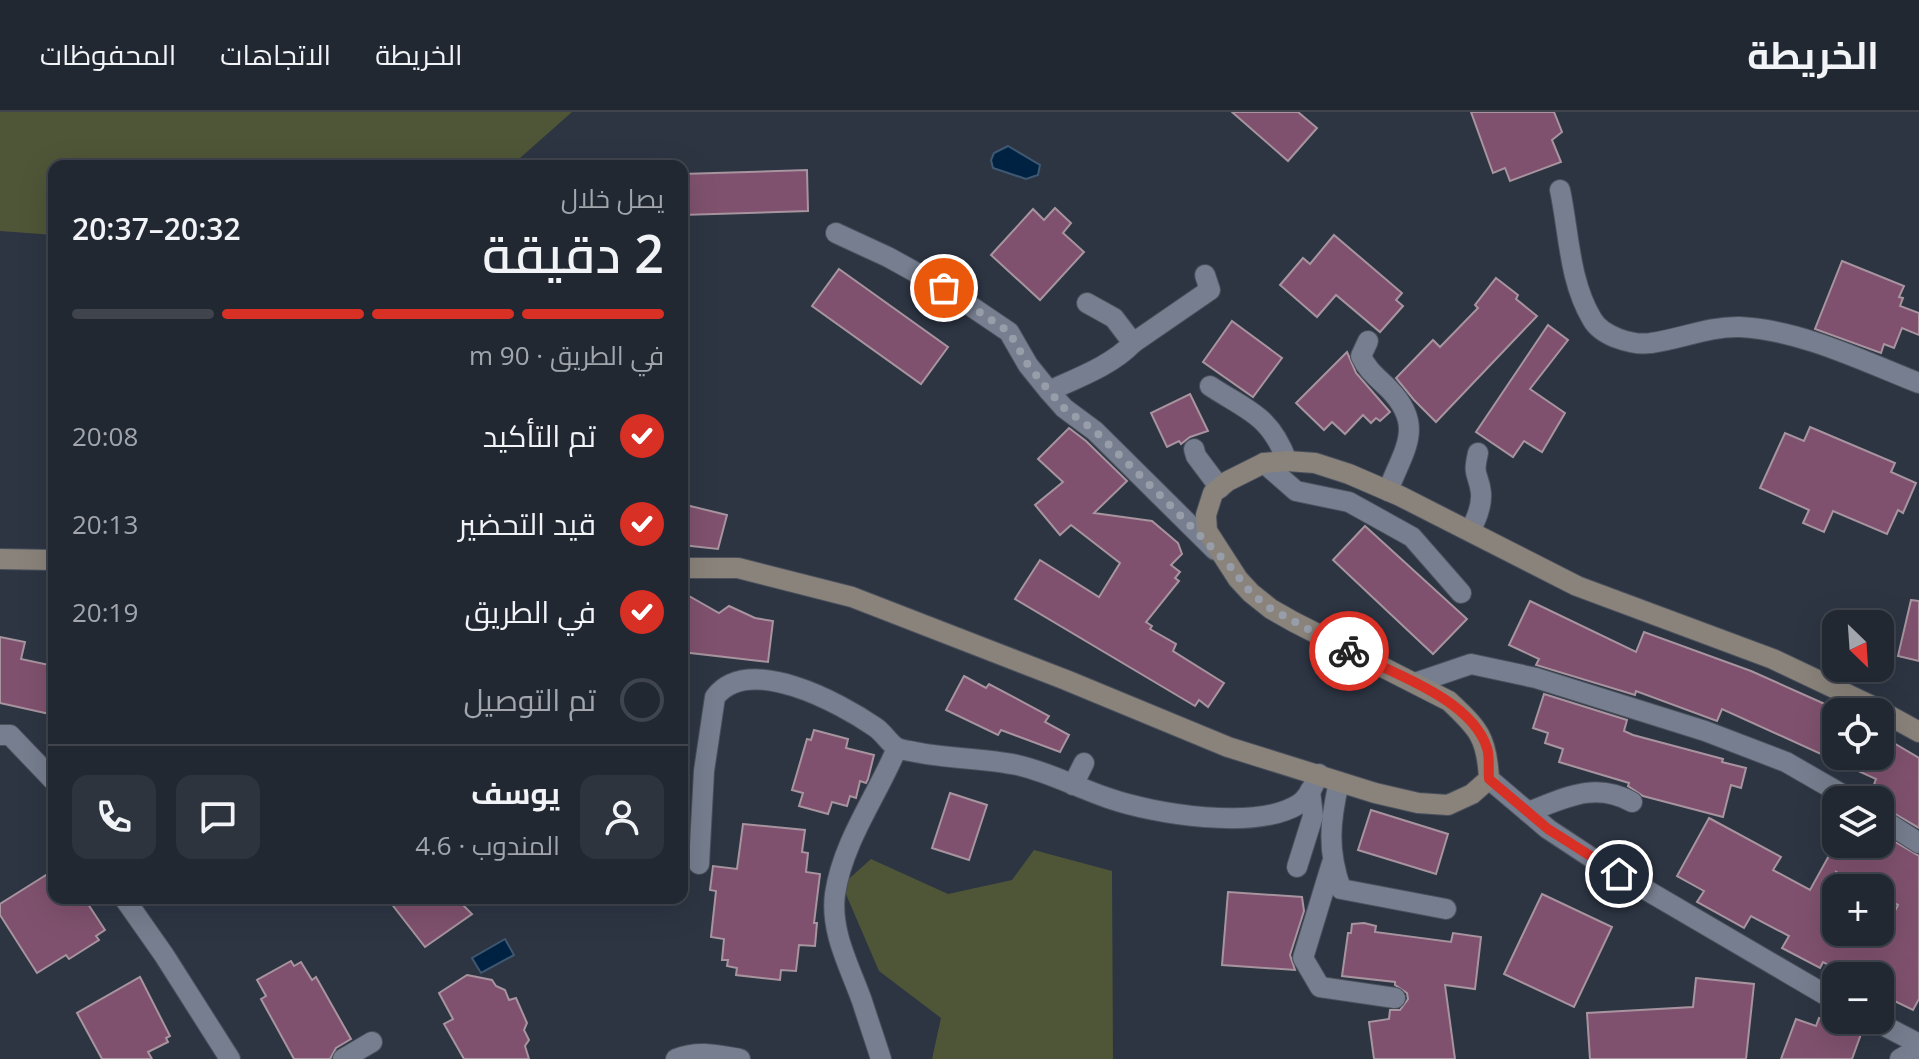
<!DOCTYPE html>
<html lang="ar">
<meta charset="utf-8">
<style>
body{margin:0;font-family:"Open Sans",Cairo,sans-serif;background:#2e343e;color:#f1f3f6;direction:rtl;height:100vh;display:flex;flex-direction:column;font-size:30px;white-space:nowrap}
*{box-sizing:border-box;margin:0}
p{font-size:26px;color:#a2a6ac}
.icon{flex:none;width:44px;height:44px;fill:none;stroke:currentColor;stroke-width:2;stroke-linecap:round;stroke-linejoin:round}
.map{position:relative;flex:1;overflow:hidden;direction:ltr}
.side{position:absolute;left:48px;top:48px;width:640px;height:744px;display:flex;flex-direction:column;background:#222832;border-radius:16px;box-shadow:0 8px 32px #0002,0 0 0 2px #3f444d;direction:rtl}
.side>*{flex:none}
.needle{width:52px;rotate:155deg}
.buttons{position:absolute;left:1822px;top:498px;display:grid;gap:16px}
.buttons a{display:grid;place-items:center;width:72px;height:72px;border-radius:16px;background:#222832;box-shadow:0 8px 32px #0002,0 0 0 2px #3f444d;font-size:40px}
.pin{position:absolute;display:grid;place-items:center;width:68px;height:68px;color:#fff;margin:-34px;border:4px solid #fff;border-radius:50%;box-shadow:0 2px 8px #0007}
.courier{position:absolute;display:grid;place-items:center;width:80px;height:80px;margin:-40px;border:6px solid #d93025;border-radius:50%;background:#fff;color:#222;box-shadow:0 2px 10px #0007}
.head em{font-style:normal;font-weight:600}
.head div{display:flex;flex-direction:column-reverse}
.head{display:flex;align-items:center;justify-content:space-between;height:136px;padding:0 24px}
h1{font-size:52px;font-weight:600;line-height:60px}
.bar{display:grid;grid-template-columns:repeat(4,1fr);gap:12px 8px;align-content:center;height:96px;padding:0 24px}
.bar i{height:10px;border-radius:6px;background:#3f444d}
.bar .current{background:#d93025}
.bar p{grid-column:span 4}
.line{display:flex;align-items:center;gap:20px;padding:0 24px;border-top:2px solid #3f444d}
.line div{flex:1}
.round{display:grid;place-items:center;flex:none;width:84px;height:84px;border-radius:16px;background:#2e343e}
ol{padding:0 24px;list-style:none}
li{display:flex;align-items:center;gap:24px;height:88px}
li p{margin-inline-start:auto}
li .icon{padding:8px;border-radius:50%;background:#d93025;color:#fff;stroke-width:4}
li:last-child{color:#a2a6ac}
li i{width:44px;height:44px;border:4px solid #3f444d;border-radius:50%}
header{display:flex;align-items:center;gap:48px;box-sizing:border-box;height:112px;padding:0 40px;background:#222832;border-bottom:2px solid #3f444d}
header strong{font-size:38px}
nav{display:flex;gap:44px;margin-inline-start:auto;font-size:28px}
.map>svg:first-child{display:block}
</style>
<header>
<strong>الخريطة</strong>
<nav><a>الخريطة</a><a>الاتجاهات</a><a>المحفوظات</a></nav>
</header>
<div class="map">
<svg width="1919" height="947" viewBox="0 0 1919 947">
<rect width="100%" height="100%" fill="#2d3543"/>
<g fill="#4f5537">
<polygon points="0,0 572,0 511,54 54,54 54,123 0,119"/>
<polygon points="1034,738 1112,759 1113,947 932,947 941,906 879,859 842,773 871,747 948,782 1012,768"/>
</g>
<g fill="#002242" stroke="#3f5871" stroke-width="2">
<polygon points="1008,34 1040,53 1038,63 1026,67 993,56 991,48 994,41"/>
<polygon points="505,827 514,843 481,861 472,846"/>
</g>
<g fill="#7f516e" stroke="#a7949f" stroke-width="2" fill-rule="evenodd">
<polygon points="1232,0 1298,0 1317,16 1288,49"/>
<polygon points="1471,0 1554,0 1562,20 1552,28 1561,50 1510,69 1505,56 1493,61"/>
<polygon points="807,58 808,99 682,103 682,62"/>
<polygon points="1055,96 1071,111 1063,121 1084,140 1040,188 991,143 1033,97 1044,108"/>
<polygon points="1334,123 1402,181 1396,188 1403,194 1380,220 1336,183 1317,205 1280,173 1303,146 1310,152"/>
<polygon points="1842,149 1904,174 1899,185 1903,186 1900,194 1919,201 1919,223 1902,216 1894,236 1884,232 1881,241 1815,217"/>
<polygon points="839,157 948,235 921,272 812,194"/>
<polygon points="1496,166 1518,183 1516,187 1537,204 1436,310 1414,288 1396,266 1433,228 1440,235 1478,196 1475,193"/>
<polygon points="1232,209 1282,246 1253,285 1203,250"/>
<polygon points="1548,213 1568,228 1530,277 1565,301 1542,340 1524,329 1513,345 1476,320"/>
<polygon points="1347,240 1356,261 1390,300 1380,309 1376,306 1371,311 1363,303 1345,322 1332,310 1324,318 1296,291"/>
<polygon points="1190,282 1208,319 1190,325 1181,332 1179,329 1167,335 1151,301"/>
<polygon points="1810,315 1895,351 1891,360 1916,371 1903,401 1898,398 1887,422 1833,399 1824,420 1803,411 1809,398 1760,376 1785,321 1804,329"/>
<polygon points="1069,316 1086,329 1127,369 1094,401 1152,409 1178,431 1182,442 1171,453 1180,460 1175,466 1179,469 1146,510 1152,514 1150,517 1176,532 1173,539 1224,571 1208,595 1199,588 1195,594 1015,487 1040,448 1099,485 1120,451 1071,413 1060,423 1035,393 1063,370 1038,347"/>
<polygon points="682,392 727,403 718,437 682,433"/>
<polygon points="1365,414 1467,507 1433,542 1333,448"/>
<polygon points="682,480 719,501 729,494 755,506 773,509 768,550 682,540"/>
<polygon points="1911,488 1919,489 1919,549 1898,544"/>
<polygon points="1530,489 1636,540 1644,520 1751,559 1836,597 1836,644 1880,644 1880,623 1919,646 1919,716 1880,693 1880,683 1872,678 1876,667 1722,597 1717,609 1636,579 1635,583 1536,553 1539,547 1509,533"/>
<polygon points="0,525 25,530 21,547 54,554 54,603 0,591"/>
<polygon points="964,564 986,576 989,572 1049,604 1045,610 1069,623 1060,640 1001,618 998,623 946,598"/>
<polygon points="1544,582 1627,608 1624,619 1633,623 1723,647 1722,650 1746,656 1741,676 1731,673 1723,705 1643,684 1628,674 1629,671 1559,650 1563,637 1545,631 1548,621 1533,616"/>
<polygon points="814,618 848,627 846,636 874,643 868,667 866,671 860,669 856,686 850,684 847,694 832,690 828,702 799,694 803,681 792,678 807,627 811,628"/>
<polygon points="950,681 987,693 969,748 932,736"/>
<polygon points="1371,698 1448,722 1436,762 1358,738"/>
<path d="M1709 706 1781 745 1773 758 1810 778 1836 731 1880 732V721L1919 744V887L1913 898 1880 882V864H1849L1823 850 1820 856 1782 836 1789 824 1751 804 1744 816 1697 790 1704 779 1677 764ZM1836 760 1866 776H1880V784L1898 793 1879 830 1861 820H1836Z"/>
<polygon points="743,712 805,718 802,740 808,741 806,760 820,762 814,811 817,811 815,834 799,833 796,859 781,858 780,868 736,863 737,856 727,854 728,848 722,848 724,827 711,825 716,779 710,778 713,754 737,757"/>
<polygon points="54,758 54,786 84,786 105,818 96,824 99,828 69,847 66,843 37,861 0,803 0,792"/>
<polygon points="1228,780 1302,785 1304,799 1290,843 1295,858 1222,853"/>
<polygon points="1542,782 1612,815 1574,895 1504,862"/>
<polygon points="387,786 456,786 472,802 425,835"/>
<polygon points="1364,811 1376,814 1375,820 1451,830 1453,821 1481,825 1475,877 1445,873 1455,947 1374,947 1369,910 1389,907 1390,898 1400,898 1408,887 1407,881 1395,873 1395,870 1342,864 1348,821 1351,821 1352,812"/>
<polygon points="291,849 294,854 301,850 312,868 316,865 351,927 336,936 330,947 294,947 261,887 266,884 257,868"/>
<polygon points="467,863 492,868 496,874 505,878 509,888 516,886 527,911 524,918 529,928 525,934 529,947 464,947 444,912 453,907 439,881"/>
<polygon points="140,865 170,924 166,926 168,930 148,940 152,947 102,947 77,901"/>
<polygon points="1696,866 1754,872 1746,947 1590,947 1587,901 1693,895"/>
<polygon points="1819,906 1861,922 1852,947 1781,947 1796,907 1816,914"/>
</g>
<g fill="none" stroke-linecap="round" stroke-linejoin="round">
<defs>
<g id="street">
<path d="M1560 78C1569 120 1569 169 1592 207 1601 224 1633 234 1651 231 1681 227 1709 214 1740 215 1801 218 1863 249 1919 271"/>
<polyline points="836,121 888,145 944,176 1009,220 1028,253 1049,279 1064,296 1095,319 1215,438"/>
<path d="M1368 229 1361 244C1367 258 1378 266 1389 277 1426 315 1403 338 1388 379"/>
<polyline points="1133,231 1210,178 1205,163"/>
<path d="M1210 274C1248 299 1270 303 1287 349"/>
<path d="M1049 279C1077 266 1111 254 1133 231L1114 206 1087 191"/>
<polyline points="1194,337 1196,344 1220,376"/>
<polyline points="1264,351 1296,379 1349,390 1412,425 1461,481"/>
<path d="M1470 419C1476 408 1482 394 1481 381 1479 361 1472 366 1478 341"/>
<polyline points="1415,571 1471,552 1536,566 1705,619 1786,650 1852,688"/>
<polyline points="0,623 10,623 54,669"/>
<polyline points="1489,667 1548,717 1595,748 1836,889"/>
<path d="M1339 670C1330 709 1327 738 1341 777L1446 797"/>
<polyline points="1073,673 1084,651"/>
<path d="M1528 700C1565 686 1595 669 1632 690"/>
<polyline points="1880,706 1919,731"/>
<polyline points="1332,751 1303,846 1320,875 1395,886"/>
<path d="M699 752 704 659 715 585C749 541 840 591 875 615 883 620 889 631 897 636 902 638 910 639 915 640 949 647 983 646 1017 653 1049 660 1078 676 1108 686 1154 702 1256 719 1299 692 1309 686 1314 672 1319 662"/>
<polyline points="1297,755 1313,704 1310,679"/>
<polyline points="124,786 164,843 230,947"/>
<polyline points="1873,908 1919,932"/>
<polyline points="343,947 372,930"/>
<path d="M676 947C698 938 718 943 740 947"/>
<path d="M881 947C875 928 868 908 862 889 850 855 830 820 835 782 843 729 877 684 897 636"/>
<polyline points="1900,947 1919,936"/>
</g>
<g id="secondary">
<polyline points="0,447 54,448"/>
<path d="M682 456H738L852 485 1066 568 1228 635 1375 681 1418 691 1448 693 1472 682 1489 667C1487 626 1479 617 1449 589L1294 510 1271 497 1251 481 1238 467 1207 419 1206 403 1213 381 1228 369 1264 351 1287 349 1315 351 1349 362 1400 384 1577 474 1773 547 1870 593 1919 620"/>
</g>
</defs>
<use href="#street" stroke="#4a505c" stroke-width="22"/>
<use href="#secondary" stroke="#4a505c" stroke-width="22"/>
<use href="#street" stroke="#767e8f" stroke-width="20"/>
<use href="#secondary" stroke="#89837b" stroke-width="20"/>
</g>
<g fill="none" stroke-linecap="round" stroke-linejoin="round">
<polyline stroke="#989ea9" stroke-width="8" stroke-dasharray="0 14.4" points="944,176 1009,220 1028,253 1049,279 1064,296 1095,319 1167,390 1229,453 1251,481 1271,497 1349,539"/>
<path stroke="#d93025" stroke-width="10" d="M1349 539C1391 561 1471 586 1487 636 1490 645 1488 657 1489 667L1548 717 1619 762"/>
</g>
</svg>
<div class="buttons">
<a><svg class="needle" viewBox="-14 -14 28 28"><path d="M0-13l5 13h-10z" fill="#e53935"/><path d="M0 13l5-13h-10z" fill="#a2a6ac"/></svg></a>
<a><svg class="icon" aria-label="locate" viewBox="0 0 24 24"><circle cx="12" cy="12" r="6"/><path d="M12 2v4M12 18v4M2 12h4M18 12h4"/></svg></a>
<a><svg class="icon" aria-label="layers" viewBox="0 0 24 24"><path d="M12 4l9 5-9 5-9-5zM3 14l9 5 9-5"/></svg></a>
<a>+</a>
<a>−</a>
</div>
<div class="pin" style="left:944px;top:176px;background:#ea580c"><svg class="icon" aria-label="bag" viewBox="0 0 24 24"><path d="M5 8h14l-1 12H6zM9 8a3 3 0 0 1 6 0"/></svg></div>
<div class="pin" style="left:1619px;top:762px;background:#1f2937"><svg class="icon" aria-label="home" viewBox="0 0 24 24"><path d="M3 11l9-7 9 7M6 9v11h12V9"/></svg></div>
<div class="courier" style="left:1349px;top:539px"><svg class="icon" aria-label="bike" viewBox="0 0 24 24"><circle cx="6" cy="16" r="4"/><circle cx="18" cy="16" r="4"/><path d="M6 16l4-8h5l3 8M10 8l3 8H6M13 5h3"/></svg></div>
<section class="side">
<div class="head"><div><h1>2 دقيقة</h1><p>يصل خلال</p></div><em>20:32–20:37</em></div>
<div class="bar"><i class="current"></i><i class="current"></i><i class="current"></i><i></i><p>في الطريق · 90 m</p></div>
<ol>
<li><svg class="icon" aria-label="check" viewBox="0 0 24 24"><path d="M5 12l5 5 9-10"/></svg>تم التأكيد<p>20:08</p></li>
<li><svg class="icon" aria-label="check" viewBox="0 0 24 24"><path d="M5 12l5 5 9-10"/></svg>قيد التحضير<p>20:13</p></li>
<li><svg class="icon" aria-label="check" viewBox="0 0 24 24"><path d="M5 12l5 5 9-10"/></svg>في الطريق<p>20:19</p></li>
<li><i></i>تم التوصيل</li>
</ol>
<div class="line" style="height:144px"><a class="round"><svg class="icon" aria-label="person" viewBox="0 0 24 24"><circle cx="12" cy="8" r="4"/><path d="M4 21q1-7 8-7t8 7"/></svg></a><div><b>يوسف</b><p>المندوب · 4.6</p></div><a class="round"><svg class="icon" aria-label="chat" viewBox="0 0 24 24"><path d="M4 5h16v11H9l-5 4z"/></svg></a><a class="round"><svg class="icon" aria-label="phone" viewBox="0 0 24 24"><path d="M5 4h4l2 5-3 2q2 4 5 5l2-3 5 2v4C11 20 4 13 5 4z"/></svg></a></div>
</section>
</div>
